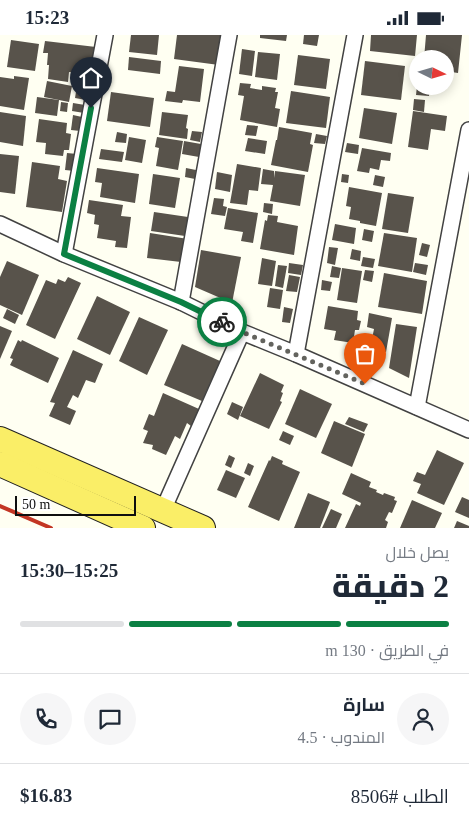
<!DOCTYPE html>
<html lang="ar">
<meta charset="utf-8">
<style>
body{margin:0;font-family:"Times New Roman",Cairo,serif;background:#f6f6f7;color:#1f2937;direction:rtl;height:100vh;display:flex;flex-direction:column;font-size:19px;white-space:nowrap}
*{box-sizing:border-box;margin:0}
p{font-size:16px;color:#747a83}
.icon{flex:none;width:28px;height:28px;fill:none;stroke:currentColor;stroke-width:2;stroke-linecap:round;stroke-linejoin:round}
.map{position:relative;height:493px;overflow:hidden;direction:ltr}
.sheet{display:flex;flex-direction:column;background:#fff;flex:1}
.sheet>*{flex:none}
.needle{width:32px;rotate:95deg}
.tools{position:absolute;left:409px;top:15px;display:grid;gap:10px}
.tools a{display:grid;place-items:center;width:45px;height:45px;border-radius:50%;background:#fff;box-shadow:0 2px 12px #0003;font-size:25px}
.scale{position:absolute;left:15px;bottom:12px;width:121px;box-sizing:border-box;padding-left:5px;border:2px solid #0f0f0f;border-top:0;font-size:14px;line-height:18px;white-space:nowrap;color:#0f0f0f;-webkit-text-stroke:4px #fff;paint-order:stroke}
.pin{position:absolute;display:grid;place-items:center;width:42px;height:42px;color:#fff;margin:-51px -21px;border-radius:50% 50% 50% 0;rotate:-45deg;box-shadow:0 0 5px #0007}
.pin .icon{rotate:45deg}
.courier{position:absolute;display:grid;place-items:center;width:50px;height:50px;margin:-25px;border:4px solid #0b8043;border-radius:50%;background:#fff;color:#222;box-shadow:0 1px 6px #0007}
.head em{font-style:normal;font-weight:800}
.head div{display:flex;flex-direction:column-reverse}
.head{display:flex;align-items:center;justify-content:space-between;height:85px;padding:0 20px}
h1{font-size:32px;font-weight:800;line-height:38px}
.bar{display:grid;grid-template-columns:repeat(4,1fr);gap:8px 5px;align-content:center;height:60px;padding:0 20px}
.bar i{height:6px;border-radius:4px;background:#e0e1e3}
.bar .on{background:#0b8043}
.bar p{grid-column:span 4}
.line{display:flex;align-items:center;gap:12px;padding:0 20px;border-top:1px solid #e0e1e3}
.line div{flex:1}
.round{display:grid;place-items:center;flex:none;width:52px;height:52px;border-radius:26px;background:#f6f6f7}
.status{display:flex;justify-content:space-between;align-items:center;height:35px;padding:0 25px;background:#fff;direction:ltr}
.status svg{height:14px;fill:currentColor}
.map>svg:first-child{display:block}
</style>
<div class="status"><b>15:23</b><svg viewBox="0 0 49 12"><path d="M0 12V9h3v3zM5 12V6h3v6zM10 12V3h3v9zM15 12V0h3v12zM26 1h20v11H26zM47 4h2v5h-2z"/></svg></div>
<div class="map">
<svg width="469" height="493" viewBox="0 0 469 493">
<rect width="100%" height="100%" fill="#fffff2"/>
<g fill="#58534b">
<polygon points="131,0 159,0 157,20 129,17"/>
<polygon points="177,0 223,0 219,30 174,24"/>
<polygon points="260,0 287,0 286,6 260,3"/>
<polygon points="304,0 319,0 317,11 303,9"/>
<polygon points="371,0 417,0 415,21 370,16"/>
<polygon points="426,0 462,0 458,38 445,36 445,24 424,24"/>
<polygon points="11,5 39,9 35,36 7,32"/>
<polygon points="45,6 96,12 93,40 69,37 68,47 48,44 49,30 47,30 48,18 43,18"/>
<polygon points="242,14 255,16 252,41 239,39"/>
<polygon points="258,17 280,19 277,45 255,42"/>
<polygon points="298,20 330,24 326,54 294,50"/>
<polygon points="129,22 161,26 160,39 128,35"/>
<polygon points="365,26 405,31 401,65 361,60"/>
<polygon points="179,31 204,34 200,67 183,65 182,68 165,66 167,56 175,57"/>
<polygon points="14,41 29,43 24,75 0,71 0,42 14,44"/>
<polygon points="47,46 72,51 69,67 44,62"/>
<polygon points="240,48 251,49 250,53 262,55 262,51 276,53 275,57 278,57 275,73 280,74 277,92 240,85 244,61 238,60"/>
<polygon points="77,51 88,52 86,65 75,63"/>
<polygon points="417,51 430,51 429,61 416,60"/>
<polygon points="291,56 330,62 326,93 286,88"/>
<polygon points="111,57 154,63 150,92 107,86"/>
<polygon points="37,62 59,65 57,81 35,78"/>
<polygon points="414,64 425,65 424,77 413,75"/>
<polygon points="61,67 68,68 67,77 60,76"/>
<polygon points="73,68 85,70 84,78 72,76"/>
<polygon points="364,73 397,78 392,109 359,103"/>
<polygon points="413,76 447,81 445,96 431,94 428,115 408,112"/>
<polygon points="0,77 26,81 23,111 0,107"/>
<polygon points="162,77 188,80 186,93 188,94 187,104 159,100"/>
<polygon points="73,80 82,82 80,96 71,95"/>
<polygon points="39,84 67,88 66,98 71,99 69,115 64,115 63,121 45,119 46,108 36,107"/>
<polygon points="247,90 258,91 256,101 245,100"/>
<polygon points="279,92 312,98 310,109 313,110 308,137 271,130 276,105 277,105"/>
<polygon points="192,96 202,97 200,107 190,105"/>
<polygon points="117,97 127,99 126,108 115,107"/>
<polygon points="316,99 327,101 325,109 314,108"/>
<polygon points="129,102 146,105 142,128 125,125"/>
<polygon points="157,102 183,106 178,135 156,131 159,113 155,112"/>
<polygon points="248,103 267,106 265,119 245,116"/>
<polygon points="184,106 201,109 199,122 182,119"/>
<polygon points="347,108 359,110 358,119 345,117"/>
<polygon points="362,113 391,118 390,126 381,125 379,135 370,133 369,138 357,136"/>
<polygon points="101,114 124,117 122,127 99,124"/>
<polygon points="67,118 77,119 75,136 65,135"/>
<polygon points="0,119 19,121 15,159 0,157"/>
<polygon points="32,127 60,131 58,144 67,146 62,177 26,172"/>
<polygon points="237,129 261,133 258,156 249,155 247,170 230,168"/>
<polygon points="97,133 139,139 135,168 100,162 102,148 95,147"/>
<polygon points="186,133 196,135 195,144 185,142"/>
<polygon points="263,134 274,136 274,143 275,136 305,140 300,171 270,166 273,150 261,149"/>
<polygon points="217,137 232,140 230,157 215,154"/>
<polygon points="153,139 180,143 175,173 149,169"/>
<polygon points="342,139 349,140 348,148 341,147"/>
<polygon points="375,140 385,142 383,152 373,150"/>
<polygon points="349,152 382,158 376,191 360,188 360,186 349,184 351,172 346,171"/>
<polygon points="388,158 414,162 408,198 382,194"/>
<polygon points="214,163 224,164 223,171 227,172 225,181 211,179"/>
<polygon points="89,165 123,170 121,181 131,182 127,213 115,212 116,206 97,203 99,190 94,189 95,180 87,178"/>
<polygon points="264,168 273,169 272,179 263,177"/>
<polygon points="228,173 258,178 253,208 241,206 243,197 224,194"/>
<polygon points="154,177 188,182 185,201 151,196"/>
<polygon points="268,180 278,181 277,187 298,191 294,220 260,214 265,185 267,186"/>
<polygon points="335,189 356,193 354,209 332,205"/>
<polygon points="364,194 374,196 372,207 362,205"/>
<polygon points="150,198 188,204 181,227 147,223"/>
<polygon points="384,198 417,203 412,237 378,231"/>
<polygon points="422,208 430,210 427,222 419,220"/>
<polygon points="329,212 338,213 335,230 327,228"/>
<polygon points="352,214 361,216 360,226 350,224"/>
<polygon points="201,215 241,222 232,268 195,252"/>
<polygon points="363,222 375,224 373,233 361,231"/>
<polygon points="262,223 276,226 272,251 258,249"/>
<polygon points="7,226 39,240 22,280 0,270 0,242"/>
<polygon points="289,228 303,230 301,240 288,238"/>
<polygon points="415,228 428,230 426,240 413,237"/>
<polygon points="278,230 287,231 283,253 275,251"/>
<polygon points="332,231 341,233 339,243 330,242"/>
<polygon points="342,233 362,236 357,268 337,265"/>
<polygon points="365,235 374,236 372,247 363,245"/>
<polygon points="384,238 427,246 422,279 378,272"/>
<polygon points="289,240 300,242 297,257 286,256"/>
<polygon points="68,242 81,248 55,304 26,290 46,245 56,249 58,244 65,247"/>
<polygon points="322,245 332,247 330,256 321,255"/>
<polygon points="270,253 283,255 280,274 267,272"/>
<polygon points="97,261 130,277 110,320 77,304"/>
<polygon points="328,271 358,276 357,285 361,286 359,295 355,295 353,308 334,305 336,296 324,294"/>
<polygon points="284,272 293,274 290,288 282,287"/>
<polygon points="7,274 19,280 15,289 3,283"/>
<polygon points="369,278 392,283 386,317 370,314 374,294 367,292"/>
<polygon points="139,282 168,295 147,340 119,326"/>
<polygon points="396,289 417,292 409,343 389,333"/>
<polygon points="0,291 12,296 0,324"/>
<polygon points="18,305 21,307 22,305 59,323 48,348 10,330 13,324 10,323"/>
<polygon points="182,309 220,326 202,366 164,350"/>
<polygon points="353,309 360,310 358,321 351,319"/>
<polygon points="73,315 103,329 95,348 86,345 78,363 73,360 67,372 76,376 70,390 49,381 55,368 50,367"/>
<polygon points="260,338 284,350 281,357 283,358 280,366 282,367 269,394 240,381"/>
<polygon points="300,354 332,369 316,403 285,389"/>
<polygon points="163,358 199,374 191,391 187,388 180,404 175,401 166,420 152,414 153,410 143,408 148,396 143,394 149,379 154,381"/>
<polygon points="232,367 243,372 238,385 227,379"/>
<polygon points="349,382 368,389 364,397 345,389"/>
<polygon points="334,386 365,399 352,432 321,418"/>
<polygon points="283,396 294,401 290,410 279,405"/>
<polygon points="437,415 464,428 444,470 417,458 421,449 413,446 417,437 425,440"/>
<polygon points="229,420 235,423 231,433 225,430"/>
<polygon points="272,421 283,426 282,429 300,437 279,486 248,472 269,425 270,426"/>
<polygon points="248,428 254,431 250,441 244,438"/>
<polygon points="226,435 245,443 236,463 217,455"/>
<polygon points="351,438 371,447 369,452 377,455 376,457 383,460 384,458 395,462 394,465 397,466 392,478 389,477 385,485 388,487 386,493 345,493 356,469 360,471 361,468 342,459"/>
<polygon points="308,458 330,467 320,493 294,493"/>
<polygon points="462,462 469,465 469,483 455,477"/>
<polygon points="412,465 442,478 435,493 400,493"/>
<polygon points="331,474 342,479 336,493 322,493"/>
<polygon points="457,486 469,491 469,493 454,493"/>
</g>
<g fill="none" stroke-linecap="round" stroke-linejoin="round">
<defs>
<g id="street">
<polyline points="0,189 64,219 181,267 242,297 296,319 469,395"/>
<polyline points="64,219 105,0"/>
<polyline points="181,267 229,0"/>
<polyline points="296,319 355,0"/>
<polyline points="417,372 469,95"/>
<polyline points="163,475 242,297"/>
</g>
<g id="primary">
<polyline points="0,404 203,493"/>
<polyline points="0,429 143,493"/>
</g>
</defs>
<use href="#street" stroke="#424242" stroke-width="18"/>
<use href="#primary" stroke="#202020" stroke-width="26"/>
<use href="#street" stroke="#fff" stroke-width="15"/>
<use href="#primary" stroke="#faee67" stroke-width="24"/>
<polyline stroke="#c33624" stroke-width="4" points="0,471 51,493"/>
</g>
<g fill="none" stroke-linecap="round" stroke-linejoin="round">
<polyline stroke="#63635e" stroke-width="5" stroke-dasharray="0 9" points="222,287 242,297 365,349"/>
<polyline stroke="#0b8043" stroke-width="6" points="91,73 64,219 181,267 222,287"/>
</g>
</svg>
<div class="tools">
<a><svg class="needle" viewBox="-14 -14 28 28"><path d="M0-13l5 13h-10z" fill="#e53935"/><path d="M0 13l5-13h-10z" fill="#747a83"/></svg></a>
</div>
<div class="scale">50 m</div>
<div class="pin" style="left:365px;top:349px;background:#ea580c"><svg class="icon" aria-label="bag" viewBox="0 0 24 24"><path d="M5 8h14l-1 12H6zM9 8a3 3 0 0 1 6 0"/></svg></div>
<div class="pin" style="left:91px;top:73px;background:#1f2937"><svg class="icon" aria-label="home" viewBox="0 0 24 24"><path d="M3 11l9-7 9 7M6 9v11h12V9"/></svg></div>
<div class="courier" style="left:222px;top:287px"><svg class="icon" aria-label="bike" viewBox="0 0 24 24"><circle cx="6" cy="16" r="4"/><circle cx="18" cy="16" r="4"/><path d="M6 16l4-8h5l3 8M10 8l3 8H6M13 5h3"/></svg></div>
</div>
<section class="sheet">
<div class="head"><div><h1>2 دقيقة</h1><p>يصل خلال</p></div><em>15:25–15:30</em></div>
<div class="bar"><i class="on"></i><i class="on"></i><i class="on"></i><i></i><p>في الطريق · 130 m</p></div>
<div class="line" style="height:90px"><a class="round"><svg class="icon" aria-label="person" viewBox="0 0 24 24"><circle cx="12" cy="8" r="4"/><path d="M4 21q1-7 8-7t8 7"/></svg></a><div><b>سارة</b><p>المندوب · 4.5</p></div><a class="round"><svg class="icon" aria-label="chat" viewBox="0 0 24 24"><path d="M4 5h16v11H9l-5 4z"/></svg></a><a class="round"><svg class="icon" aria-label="phone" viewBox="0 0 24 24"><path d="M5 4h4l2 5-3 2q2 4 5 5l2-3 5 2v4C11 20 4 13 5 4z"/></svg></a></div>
<div class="line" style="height:65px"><div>الطلب #8506</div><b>$16.83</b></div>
</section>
